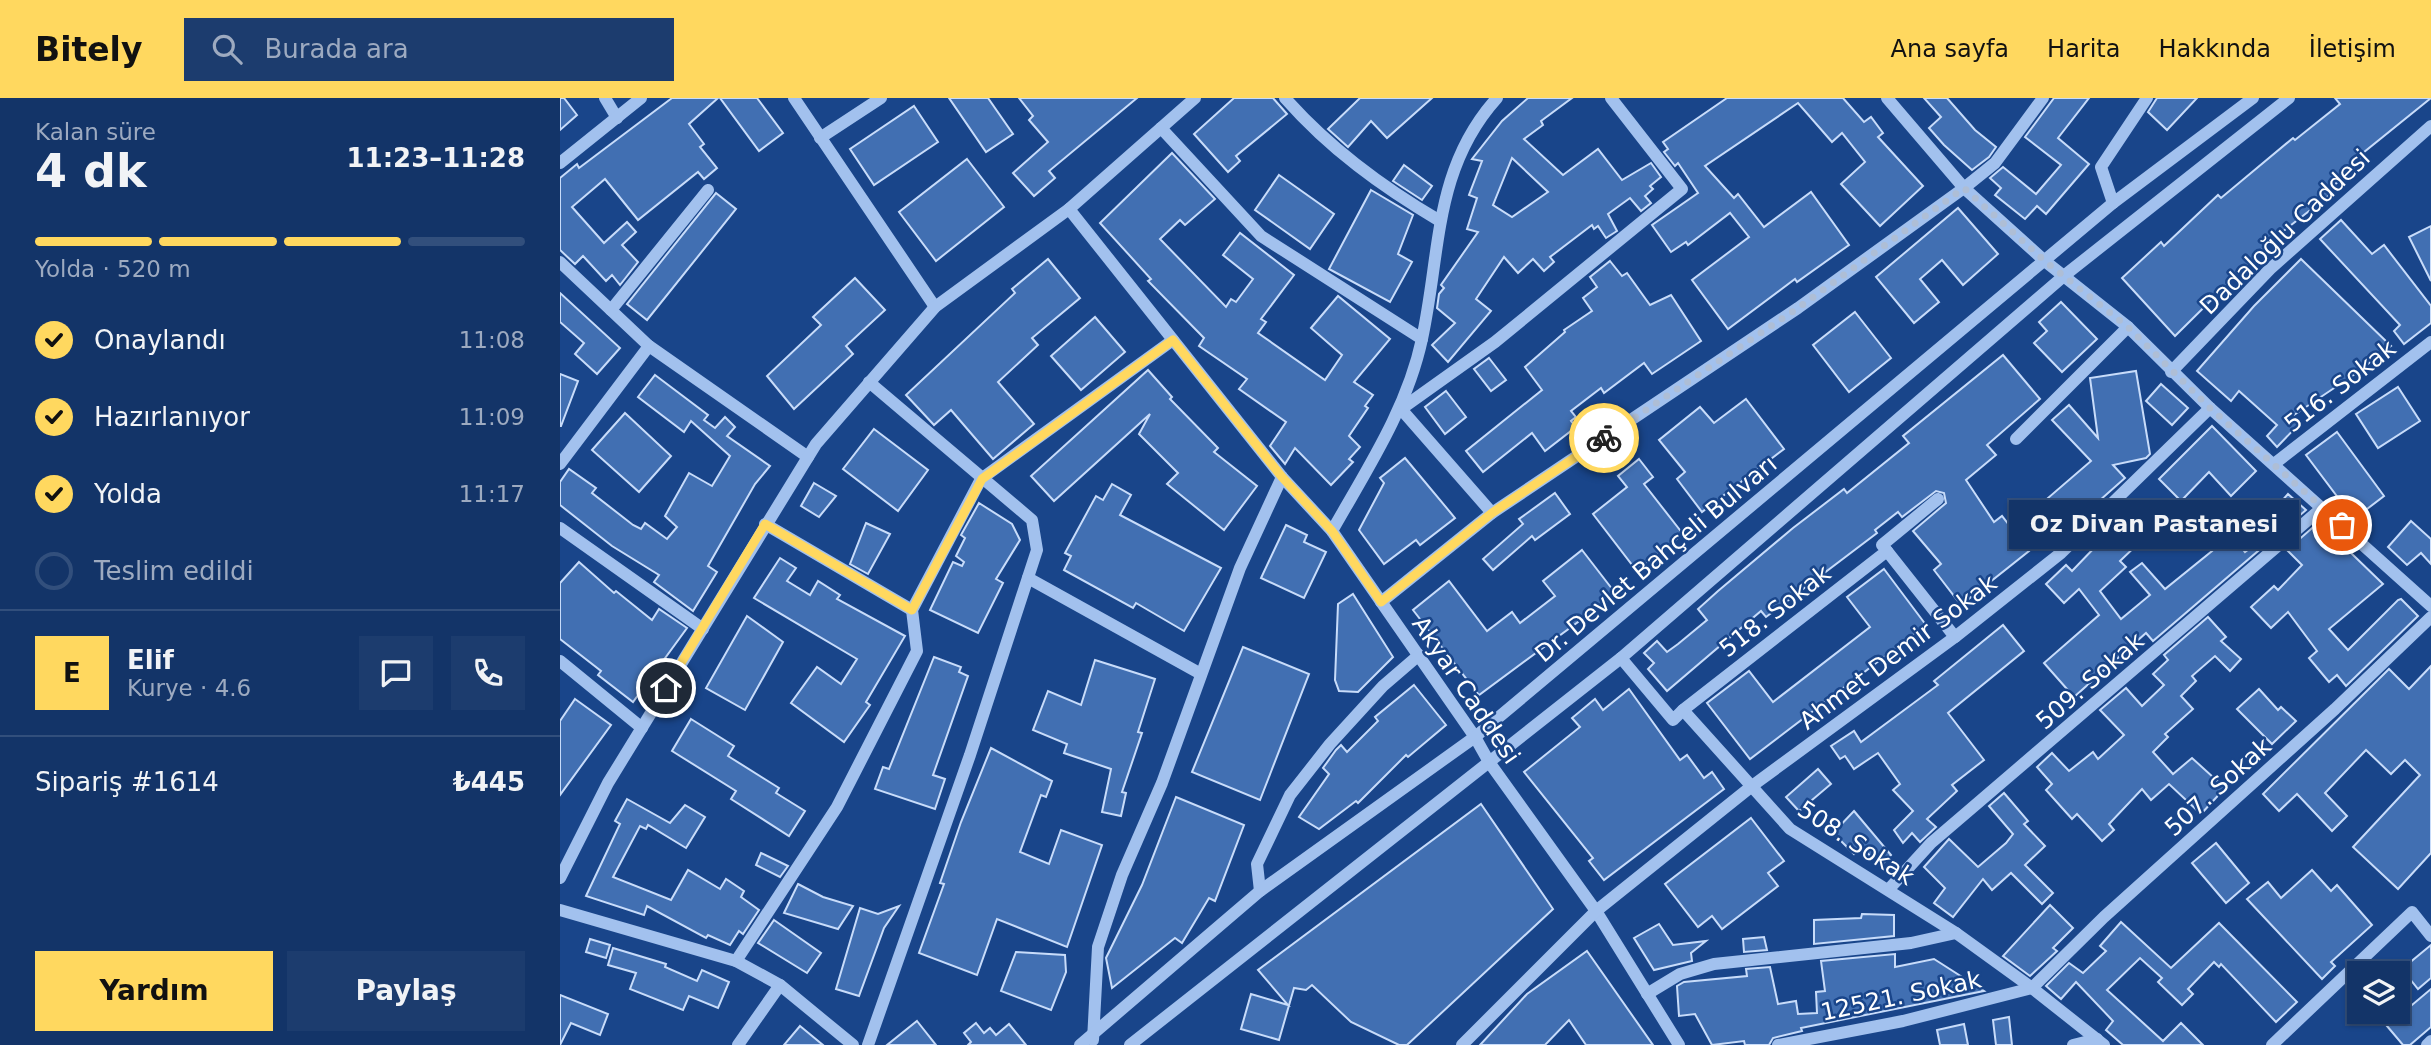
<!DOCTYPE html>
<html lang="tr">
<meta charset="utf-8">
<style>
body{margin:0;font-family:"DejaVu Sans",sans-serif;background:#1c3c6e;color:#f1f3f6;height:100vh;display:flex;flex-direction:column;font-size:26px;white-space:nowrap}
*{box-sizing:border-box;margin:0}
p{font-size:23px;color:#9daac0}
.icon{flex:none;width:38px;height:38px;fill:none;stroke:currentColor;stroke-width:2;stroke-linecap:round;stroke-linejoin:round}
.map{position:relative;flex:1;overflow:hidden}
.side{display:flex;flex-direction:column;background:#133468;width:560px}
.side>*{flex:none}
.buttons{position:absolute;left:1787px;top:863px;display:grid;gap:14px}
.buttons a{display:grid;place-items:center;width:63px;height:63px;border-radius:0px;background:#133468;box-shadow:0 2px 5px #0004,0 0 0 2px #324f7c;font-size:35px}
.pin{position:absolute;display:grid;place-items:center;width:60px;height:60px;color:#fff;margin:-30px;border:4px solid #fff;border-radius:50%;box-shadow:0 2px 7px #0007}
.courier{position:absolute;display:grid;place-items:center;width:70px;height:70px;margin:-35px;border:5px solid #ffd85f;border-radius:50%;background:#fff;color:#222;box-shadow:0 2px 9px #0007}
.bubble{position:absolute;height:49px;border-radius:0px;background:#133468;box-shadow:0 2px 5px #0004,0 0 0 2px #324f7c;font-size:23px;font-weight:600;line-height:49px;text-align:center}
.headline em{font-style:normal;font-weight:600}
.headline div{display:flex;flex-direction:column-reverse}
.headline{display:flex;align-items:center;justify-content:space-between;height:119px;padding:0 35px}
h1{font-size:46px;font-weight:600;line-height:52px}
.bar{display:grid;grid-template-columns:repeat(4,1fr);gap:10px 7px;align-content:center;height:84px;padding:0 35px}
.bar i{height:9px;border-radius:5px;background:#324f7c}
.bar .on{background:#ffd85f}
.bar p{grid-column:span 4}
.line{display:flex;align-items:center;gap:18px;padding:0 35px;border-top:2px solid #324f7c}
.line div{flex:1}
.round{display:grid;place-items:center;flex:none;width:74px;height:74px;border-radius:0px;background:#1c3c6e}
ol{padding:0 35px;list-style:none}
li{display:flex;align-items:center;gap:21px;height:77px}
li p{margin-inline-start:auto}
li .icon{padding:7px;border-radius:50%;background:#ffd85f;color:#111;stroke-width:4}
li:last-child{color:#9daac0}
li i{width:38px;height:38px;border:4px solid #324f7c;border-radius:50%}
.cta{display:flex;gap:14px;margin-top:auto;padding:14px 35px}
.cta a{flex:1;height:80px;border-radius:0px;background:#ffd85f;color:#111;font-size:28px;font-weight:600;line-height:80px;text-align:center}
.cta a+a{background:#1c3c6e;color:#f1f3f6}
header{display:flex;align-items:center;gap:42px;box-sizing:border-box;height:98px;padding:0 35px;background:#ffd85f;color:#111}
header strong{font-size:33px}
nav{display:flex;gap:38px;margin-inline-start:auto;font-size:24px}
.search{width:490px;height:63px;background:#1c3c6e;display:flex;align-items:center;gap:18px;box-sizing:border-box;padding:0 24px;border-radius:0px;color:#9daac0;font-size:26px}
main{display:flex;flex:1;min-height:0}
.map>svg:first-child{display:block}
</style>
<header>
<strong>Bitely</strong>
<div class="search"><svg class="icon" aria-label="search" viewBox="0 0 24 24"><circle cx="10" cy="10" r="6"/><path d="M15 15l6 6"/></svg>Burada ara</div>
<nav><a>Ana sayfa</a><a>Harita</a><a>Hakkında</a><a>İletişim</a></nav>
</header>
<main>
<section class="side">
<div class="headline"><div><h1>4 dk</h1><p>Kalan süre</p></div><em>11:23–11:28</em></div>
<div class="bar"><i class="on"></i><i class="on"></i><i class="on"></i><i></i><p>Yolda · 520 m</p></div>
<ol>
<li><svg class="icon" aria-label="check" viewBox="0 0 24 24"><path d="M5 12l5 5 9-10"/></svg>Onaylandı<p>11:08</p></li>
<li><svg class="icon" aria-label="check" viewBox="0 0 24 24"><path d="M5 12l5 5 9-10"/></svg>Hazırlanıyor<p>11:09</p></li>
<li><svg class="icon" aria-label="check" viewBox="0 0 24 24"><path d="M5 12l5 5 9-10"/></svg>Yolda<p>11:17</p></li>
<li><i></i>Teslim edildi</li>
</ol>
<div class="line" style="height:126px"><b class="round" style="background:#ffd85f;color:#111">E</b><div><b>Elif</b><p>Kurye · 4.6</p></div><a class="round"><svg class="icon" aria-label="chat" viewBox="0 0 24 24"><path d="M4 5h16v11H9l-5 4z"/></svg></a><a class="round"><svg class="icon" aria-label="phone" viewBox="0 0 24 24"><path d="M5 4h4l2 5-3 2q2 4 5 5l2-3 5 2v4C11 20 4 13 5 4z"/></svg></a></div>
<div class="line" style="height:91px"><div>Sipariş #1614</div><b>₺445</b></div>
<div class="cta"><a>Yardım</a><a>Paylaş</a></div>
</section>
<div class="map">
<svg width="1871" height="947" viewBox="0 0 1871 947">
<rect width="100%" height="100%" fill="#19458a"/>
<g fill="#416fb2" stroke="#c8dcfa" stroke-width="2" fill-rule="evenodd">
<polygon points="0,0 4,0 17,17 0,32"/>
<polygon points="112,0 158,0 129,26 144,46 140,49 157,70 144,81 138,74 78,122 45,81 12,109 44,145 67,124 76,134 62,147 78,164 60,187 52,177 46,183 23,158 15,166 0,152 0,80 17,66 19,70"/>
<polygon points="160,0 197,0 223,35 199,53"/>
<polygon points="389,0 428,0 453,36 426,54"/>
<polygon points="459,0 577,0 489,73 495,80 474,98 453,75 488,44 469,22 473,18"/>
<polygon points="674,0 713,0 727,16 676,58 680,63 668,74 634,36"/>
<polygon points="800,0 872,0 827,40 811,23 788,49 768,31"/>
<path d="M968 0H1012L981 23 983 27 964 41 1003 77 1038 51 1062 82 1091 65 1101 79 1090 88 1093 91 1085 98 1091 105 1081 113 1070 100 1048 116 1057 133 1046 140 1038 128 1034 131 1032 127 990 159 994 164 984 173 973 161 958 175 944 159 916 201 931 213 888 264 872 247 895 225 877 210 879 196 884 190 881 187 918 134 907 131 917 100 909 97 922 63 912 61 942 23ZM952 60 988 94 952 119 933 107Z"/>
<polygon points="1167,0 1283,0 1304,24 1311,19 1323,35 1318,39 1363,88 1320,128 1281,86 1305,64 1282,35 1272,44 1238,5 1145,68 1174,100 1178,96 1204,129 1251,94 1289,147 1237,184 1235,181 1168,231 1132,182 1189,139 1170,115 1128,147 1126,144 1111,154 1092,127 1138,95 1118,65 1115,68 1104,54 1108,51 1103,44"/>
<polygon points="1364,0 1387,0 1415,32 1436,49 1429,59 1412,72 1384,47 1369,30 1381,19"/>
<polygon points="1494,0 1529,0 1498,40 1529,66 1486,116 1477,108 1465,121 1435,97 1441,90 1430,80 1443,69 1476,96 1501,67 1465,39"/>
<polygon points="1597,0 1637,0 1607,32 1588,14"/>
<polygon points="1775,0 1871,0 1798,59 1802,64 1773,88 1776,92 1712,142 1615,238 1562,180 1601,144 1604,148 1658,97 1661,100 1733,40 1735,42 1780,6"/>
<polygon points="354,8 378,44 314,87 290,51"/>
<polygon points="612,55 655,101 625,127 620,122 600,141 666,209 671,201 676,204 693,181 663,157 680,135 734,177 701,221 706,224 698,235 765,282 782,257 751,230 778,198 830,241 794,284 813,297 805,308 808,310 789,338 800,349 789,361 793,364 771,387 735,350 725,366 710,348 726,324 679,291 687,281 639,248 644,240 588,183 591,181 540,125"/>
<polygon points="407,61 444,109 376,163 339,114"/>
<polygon points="844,67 872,88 862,102 833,83"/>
<polygon points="719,77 774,116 750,151 695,112"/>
<polygon points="811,92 853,117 838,156 852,164 830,204 769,171"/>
<polygon points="156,95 176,111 87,222 67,206"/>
<polygon points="1398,110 1438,156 1403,187 1382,162 1360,181 1379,204 1354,225 1316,179"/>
<polygon points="1781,122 1812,156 1824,147 1871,208 1871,225 1844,246 1834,233 1840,227 1760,141"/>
<polygon points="1871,128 1871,183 1849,139"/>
<polygon points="488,161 520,200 472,240 478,247 438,284 474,326 433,361 391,312 374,327 346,297 455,195 452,191"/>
<polygon points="1741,161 1831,248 1795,276 1731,319 1739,326 1717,349 1707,338 1717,327 1679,293 1671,303 1637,273 1694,208"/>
<polygon points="1050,163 1062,178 1067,175 1090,207 1111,197 1141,243 1092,276 1084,265 1044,295 1041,290 1011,313 1016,319 1011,323 1016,329 985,353 972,335 923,374 906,353 982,292 965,269 1005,234 1004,232 1032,213 1023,200 1037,189 1030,179"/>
<polygon points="295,180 325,212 286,248 293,256 234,311 207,278 261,227 253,219"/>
<polygon points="0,195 60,250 37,276 15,256 24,245 0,224"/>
<polygon points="1501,204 1537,241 1502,274 1474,245 1487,233 1479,224"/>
<polygon points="1295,214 1331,260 1289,294 1253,247"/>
<polygon points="535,219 565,254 521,292 491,258"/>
<polygon points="1443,257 1480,301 1427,347 1436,357 1406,382 1434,424 1442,418 1469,453 1401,507 1374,472 1381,466 1353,433 1386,405 1384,395 1376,393 1342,419 1338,414 1315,432 1317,435 1206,519 1201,513 1107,593 1088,571 1094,565 1084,555 1097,543 1107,554 1118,546 1147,522 1138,511 1158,493 1233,430 1284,391 1287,395 1349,345 1343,338"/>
<polygon points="929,260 946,282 931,293 914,271"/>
<polygon points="588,272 612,299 610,301 658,350 654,354 697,388 664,432 607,386 618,375 579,336 590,316 494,403 471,378"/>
<polygon points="1576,273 1590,356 1586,360 1553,367 1565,380 1504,434 1481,406 1531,363 1492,322 1509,307 1538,340 1530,280"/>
<polygon points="0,276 18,283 1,328 0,328"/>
<polygon points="95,277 148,317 144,322 155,330 165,319 175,329 167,338 210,368 195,386 148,468 157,474 133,513 94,484 99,477 52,448 0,407 0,384 9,371 36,390 32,395 73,427 81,431 85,425 107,441 117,429 105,418 129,375 152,388 170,358 131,323 124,334 78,299"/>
<polygon points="1601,286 1628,310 1612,327 1586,303"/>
<polygon points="1838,289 1860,323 1818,350 1796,316"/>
<polygon points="886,293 906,319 885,336 865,309"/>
<polygon points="1186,301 1224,351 1142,414 1117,381 1125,374 1099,342 1140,309 1154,325"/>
<polygon points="65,315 111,358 79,394 32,352"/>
<polygon points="1652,328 1696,373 1671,398 1649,374 1621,403 1599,381"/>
<polygon points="314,331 368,372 338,413 283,371"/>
<polygon points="1777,334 1824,398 1794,421 1746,357"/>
<polygon points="845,360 895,420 860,447 856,442 824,466 799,432 824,385 820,380"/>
<polygon points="1079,361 1093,379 1084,386 1123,436 1076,472 1033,416 1067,389 1058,378"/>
<polygon points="254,385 276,398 259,419 241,408"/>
<polygon points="552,386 571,397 560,417 661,470 624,533 576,505 573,510 504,472 511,458 505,455 536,398 543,402"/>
<polygon points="995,395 1010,416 975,442 972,438 933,472 923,461 963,426 959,421"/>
<polygon points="1728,396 1746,412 1593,543 1586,535 1514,599 1484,565 1539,517 1519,491 1504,505 1486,486 1506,467 1512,473 1563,420 1582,442 1560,463 1566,469 1540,493 1561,521 1590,497 1570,474 1582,465 1605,491 1652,453 1632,426 1659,406 1674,426 1667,431 1685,454 1725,423 1713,413"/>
<polygon points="419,405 452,426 460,442 436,481 443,485 418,535 370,512 393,464 402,468 404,464 396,458 405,440 401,437"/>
<polygon points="1851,423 1871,441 1871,466 1861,455 1847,467 1828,449"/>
<polygon points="1759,424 1823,486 1769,531 1788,552 1838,502 1841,501 1858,518 1786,588 1777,577 1769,584 1749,560 1757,553 1728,514 1711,530 1691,509 1714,488 1718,492 1742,467 1727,452"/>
<polygon points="306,425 330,436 308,476 290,466"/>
<polygon points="726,427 747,437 744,444 766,454 744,500 701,480"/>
<polygon points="1022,452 1056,496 919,597 853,512 889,483 927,533 952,514 960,525 995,498 983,483"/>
<polygon points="220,460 236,470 227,483 250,497 258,483 280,497 277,501 345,538 306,604 310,607 284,644 231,605 257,569 281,586 297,561 194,500"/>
<polygon points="19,464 54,495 56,493 92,522 99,511 127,530 73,604 38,577 41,573 0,541 0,485"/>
<polygon points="1324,471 1366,527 1190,661 1147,605 1189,573 1213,604 1310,529 1287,499"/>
<polygon points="793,496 833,559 798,594 779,593 775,582 778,506"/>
<polygon points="187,518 223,544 185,612 146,590"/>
<polygon points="1648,519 1666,539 1661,543 1681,561 1670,573 1655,558 1632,578 1636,583 1621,598 1633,611 1605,636 1608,639 1593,654 1613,676 1632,660 1665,690 1641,716 1609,686 1591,702 1582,691 1549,726 1554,732 1542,743 1517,716 1512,721 1486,692 1492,686 1477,669 1492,655 1509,673 1533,654 1538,661 1564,637 1540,612 1566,590 1582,608 1604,587 1593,576 1608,562 1604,557"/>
<polygon points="1443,527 1464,553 1388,615 1424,662 1392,687 1397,693 1367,721 1376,729 1360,744 1352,735 1343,745 1334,732 1353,713 1333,692 1340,686 1318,655 1294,671 1285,658 1280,661 1271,648 1294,633 1301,644 1378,587 1374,583"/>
<polygon points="683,549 749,576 700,702 632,674"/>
<polygon points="374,559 401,569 399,574 408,578 373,677 385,681 375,711 315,691 323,669 329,671"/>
<polygon points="535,562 595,581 578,634 582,635 562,694 566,695 561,718 542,714 551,671 504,655 507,646 473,632 488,593 521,607"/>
<polygon points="1871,568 1871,755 1838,791 1793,749 1860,677 1845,662 1831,676 1806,652 1765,695 1787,718 1772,733 1737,696 1719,713 1703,696 1829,571 1849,591"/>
<polygon points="854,587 886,627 848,659 846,657 798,705 796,703 759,731 739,719 769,676 763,670 776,652 781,647 787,654 818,623 815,619"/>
<polygon points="1069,591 1120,662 1127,657 1144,680 1152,674 1164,691 1044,782 1029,763 1033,760 964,674 1020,629 1012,620 1035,601 1043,612"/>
<polygon points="1699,591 1718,612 1721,609 1736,623 1712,646 1677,611"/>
<polygon points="15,601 51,627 0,697 0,623"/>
<polygon points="131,621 174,648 168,658 219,690 216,695 245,713 229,738 171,701 176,693 112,653"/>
<polygon points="431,650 492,683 486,699 481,697 460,754 489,766 501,732 542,747 507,849 437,821 417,877 359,855 384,786 380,785 401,724"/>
<polygon points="1258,671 1271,686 1239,713 1226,699"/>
<polygon points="1444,695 1468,723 1464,726 1485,748 1465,767 1493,795 1482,806 1451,775 1432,792 1423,781 1393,819 1374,805 1385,790 1364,769 1389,741 1418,769 1446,745 1453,736 1429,708"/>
<polygon points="616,699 684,727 655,803 649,800 622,845 615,840 552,890 546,860 582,787"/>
<polygon points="67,701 110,725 125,707 145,719 126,750 88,727 86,731 80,728 53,779 111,802 128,772 160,791 166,781 184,793 181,799 199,812 183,836 179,833 170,847 148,837 146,840 87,808 84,817 26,798 60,726 55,723"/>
<polygon points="921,706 993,811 847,947 839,947 791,924 752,887 746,892 734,890 719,942 681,931 691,896 728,907 698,872"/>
<polygon points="1294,713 1331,757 1321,768 1301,749 1294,756 1273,735"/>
<polygon points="1191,720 1224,763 1208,775 1218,788 1162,831 1152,818 1138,829 1105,786"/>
<polygon points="1656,745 1689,785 1666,805 1632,765"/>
<polygon points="201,755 228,768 220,779 196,767"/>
<polygon points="1752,772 1771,793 1777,787 1812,827 1771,864 1775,868 1762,881 1687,801 1708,784 1721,800"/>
<polygon points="238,786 263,799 293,808 278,831 224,815"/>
<polygon points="1490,807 1513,830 1493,850 1497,853 1470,878 1443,858"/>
<polygon points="339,808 324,830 299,898 276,891 300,810 318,816"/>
<polygon points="1302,816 1334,817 1334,838 1254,846 1254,822 1301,820"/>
<polygon points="214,822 261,855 247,875 198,845"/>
<polygon points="1561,824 1611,870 1659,825 1737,904 1716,924 1661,866 1659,869 1654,864 1628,891 1633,896 1622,907 1598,884 1602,880 1580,860 1547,892 1603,943 1621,925 1643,947 1563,947 1546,932 1553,923 1516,884 1501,901 1486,888 1509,865 1523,875 1546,853 1540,848"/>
<polygon points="1099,826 1113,847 1146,843 1131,855 1132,863 1094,872 1074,840"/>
<polygon points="1204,839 1207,852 1184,854 1183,841"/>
<polygon points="30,841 50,847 46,860 26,854"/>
<polygon points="1871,847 1871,880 1858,891 1842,871"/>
<polygon points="53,850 106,866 105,869 137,883 142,872 169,884 158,910 129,898 123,912 70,891 76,875 48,867"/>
<polygon points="1027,853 1093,947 1026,947 1009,922 985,947 920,947 967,896"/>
<polygon points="456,854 505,857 506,874 491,912 441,893"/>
<polygon points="1335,856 1335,869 1374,861 1424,893 1241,930 1242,933 1213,940 1209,947 1185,947 1184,943 1152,947 1135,916 1119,918 1117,888 1124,884 1187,878 1186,871 1210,869 1218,906 1236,903 1238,916 1257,915 1256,894 1265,893 1261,863"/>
<polygon points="1871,891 1871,929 1850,947 1843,947 1827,928"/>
<polygon points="0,897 48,916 40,937 11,925 0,947"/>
<polygon points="1449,919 1452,947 1436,947 1433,922"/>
<polygon points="357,923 376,947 327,947"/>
<polygon points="416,925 424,935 430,930 436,937 449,926 466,947 408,947 411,944 404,935"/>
<polygon points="1404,926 1408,947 1380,947 1377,932"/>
<polygon points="240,928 263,947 224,947"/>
</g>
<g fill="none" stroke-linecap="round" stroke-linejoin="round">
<g stroke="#a2c1ee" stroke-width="12">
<polyline points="45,0 57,20"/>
<polyline points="234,0 375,209"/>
<path d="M725 0C770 51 822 89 880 123"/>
<polyline points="1327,0 1404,90 1486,164 1568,229 1650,310 1871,508"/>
<polyline points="601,30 701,138 862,241"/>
<polyline points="260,40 321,0"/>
<polyline points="0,65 81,0"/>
<polyline points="1553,105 1541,69 1587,0"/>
<polyline points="509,111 722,379 772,433 915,639 929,664 1036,813 1119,947"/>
<polyline points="0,164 89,248 248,359"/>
<polyline points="51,212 148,92"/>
<polyline points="1611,274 1710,171 1871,28"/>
<polyline points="1456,341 1568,229"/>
<polyline points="0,366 89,248"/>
<polyline points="1714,366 1871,244"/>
<polyline points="932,415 841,311 935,244 1122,91 1051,0"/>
<polyline points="205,426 352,512"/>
<polyline points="0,430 143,531"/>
<path d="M772 433C807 371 847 311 862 241 881 154 873 71 937 0"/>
<polyline points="1327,453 1395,539"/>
<polyline points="468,480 641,576"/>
<polyline points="821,504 932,415 1238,210 1404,90 1435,65 1483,0"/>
<polyline points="1061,560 1113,622 1123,612 1230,731 1396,835 1472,890 1544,947"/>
<polyline points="0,563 82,630"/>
<polyline points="1123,612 1327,453 1322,447 1378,401"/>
<polyline points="0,780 48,685 256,346 375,209 509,111 635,0"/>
<polyline points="1329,791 1371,745 1762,410"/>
<polyline points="700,793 697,766 730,697 770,646 823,588 859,557"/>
<polyline points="0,812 176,863 220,887 293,947"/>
<polyline points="176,863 277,709 357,553 352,512 421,381 613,242"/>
<polyline points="1087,896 1120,876 1154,866 1351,845 1396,835"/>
<polyline points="533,942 538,849 562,777 602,685 680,470 722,379"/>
<polyline points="178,947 220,887"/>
<polyline points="308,947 410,657 477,452 472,422 309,284"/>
<polyline points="520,947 700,793 915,639 1553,105 1693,0"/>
<polyline points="570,947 1061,560 1505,177 1729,0"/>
<polyline points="902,947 1036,813 1192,688 1395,539 1501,455 1650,310"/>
<polyline points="1218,947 1343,923 1472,890 1544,819 1775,611 1871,519"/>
<polyline points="1513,947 1537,941"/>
<polyline points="1712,947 1852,814 1871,838"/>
<polyline points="1867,947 1871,943"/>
</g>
</g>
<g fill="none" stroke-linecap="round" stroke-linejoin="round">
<polyline stroke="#aebed6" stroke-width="7" stroke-dasharray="0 12.6" points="1044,340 1238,210 1404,90 1486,164 1568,229 1650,310 1782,427"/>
<polyline stroke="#ffd85f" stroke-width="9" points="106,590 205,426 352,512 422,381 613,242 722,379 772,433 821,504 932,415 1044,340"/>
</g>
<g text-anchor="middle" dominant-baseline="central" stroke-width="5" stroke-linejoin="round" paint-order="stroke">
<g font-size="24" fill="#fff" stroke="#19458a">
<text transform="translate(1725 134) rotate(-44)">Dadaloğlu Caddesi</text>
<text transform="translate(1780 288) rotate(-38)">516. Sokak</text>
<text transform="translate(1096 461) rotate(-40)">Dr. Devlet Bahçeli Bulvarı</text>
<text transform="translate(1215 513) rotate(-38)">518. Sokak</text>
<text transform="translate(1338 554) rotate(-37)">Ahmet Demir Sokak</text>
<text transform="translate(1530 583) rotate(-41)">509. Sokak</text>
<text transform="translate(906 592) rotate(56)">Akyar Caddesi</text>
<text transform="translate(1658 689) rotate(-42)">507. Sokak</text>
<text transform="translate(1296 745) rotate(33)">508. Sokak</text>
<text transform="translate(1341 898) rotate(-12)">12521. Sokak</text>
</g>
</g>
</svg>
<div class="buttons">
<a><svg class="icon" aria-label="layers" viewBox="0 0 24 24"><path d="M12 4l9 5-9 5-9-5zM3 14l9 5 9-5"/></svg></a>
</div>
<div class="pin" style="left:1782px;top:427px;background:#ea580c"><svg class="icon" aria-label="bag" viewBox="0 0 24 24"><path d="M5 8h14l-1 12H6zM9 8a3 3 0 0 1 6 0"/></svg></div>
<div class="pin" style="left:106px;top:590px;background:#1f2937"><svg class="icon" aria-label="home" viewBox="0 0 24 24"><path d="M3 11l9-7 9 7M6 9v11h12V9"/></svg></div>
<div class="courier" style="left:1044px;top:340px"><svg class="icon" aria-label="bike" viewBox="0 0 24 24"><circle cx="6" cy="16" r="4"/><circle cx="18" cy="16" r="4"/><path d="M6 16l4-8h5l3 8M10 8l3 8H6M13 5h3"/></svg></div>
<div class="bubble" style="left:1449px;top:402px;width:290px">Oz Divan Pastanesi</div>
</div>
</main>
